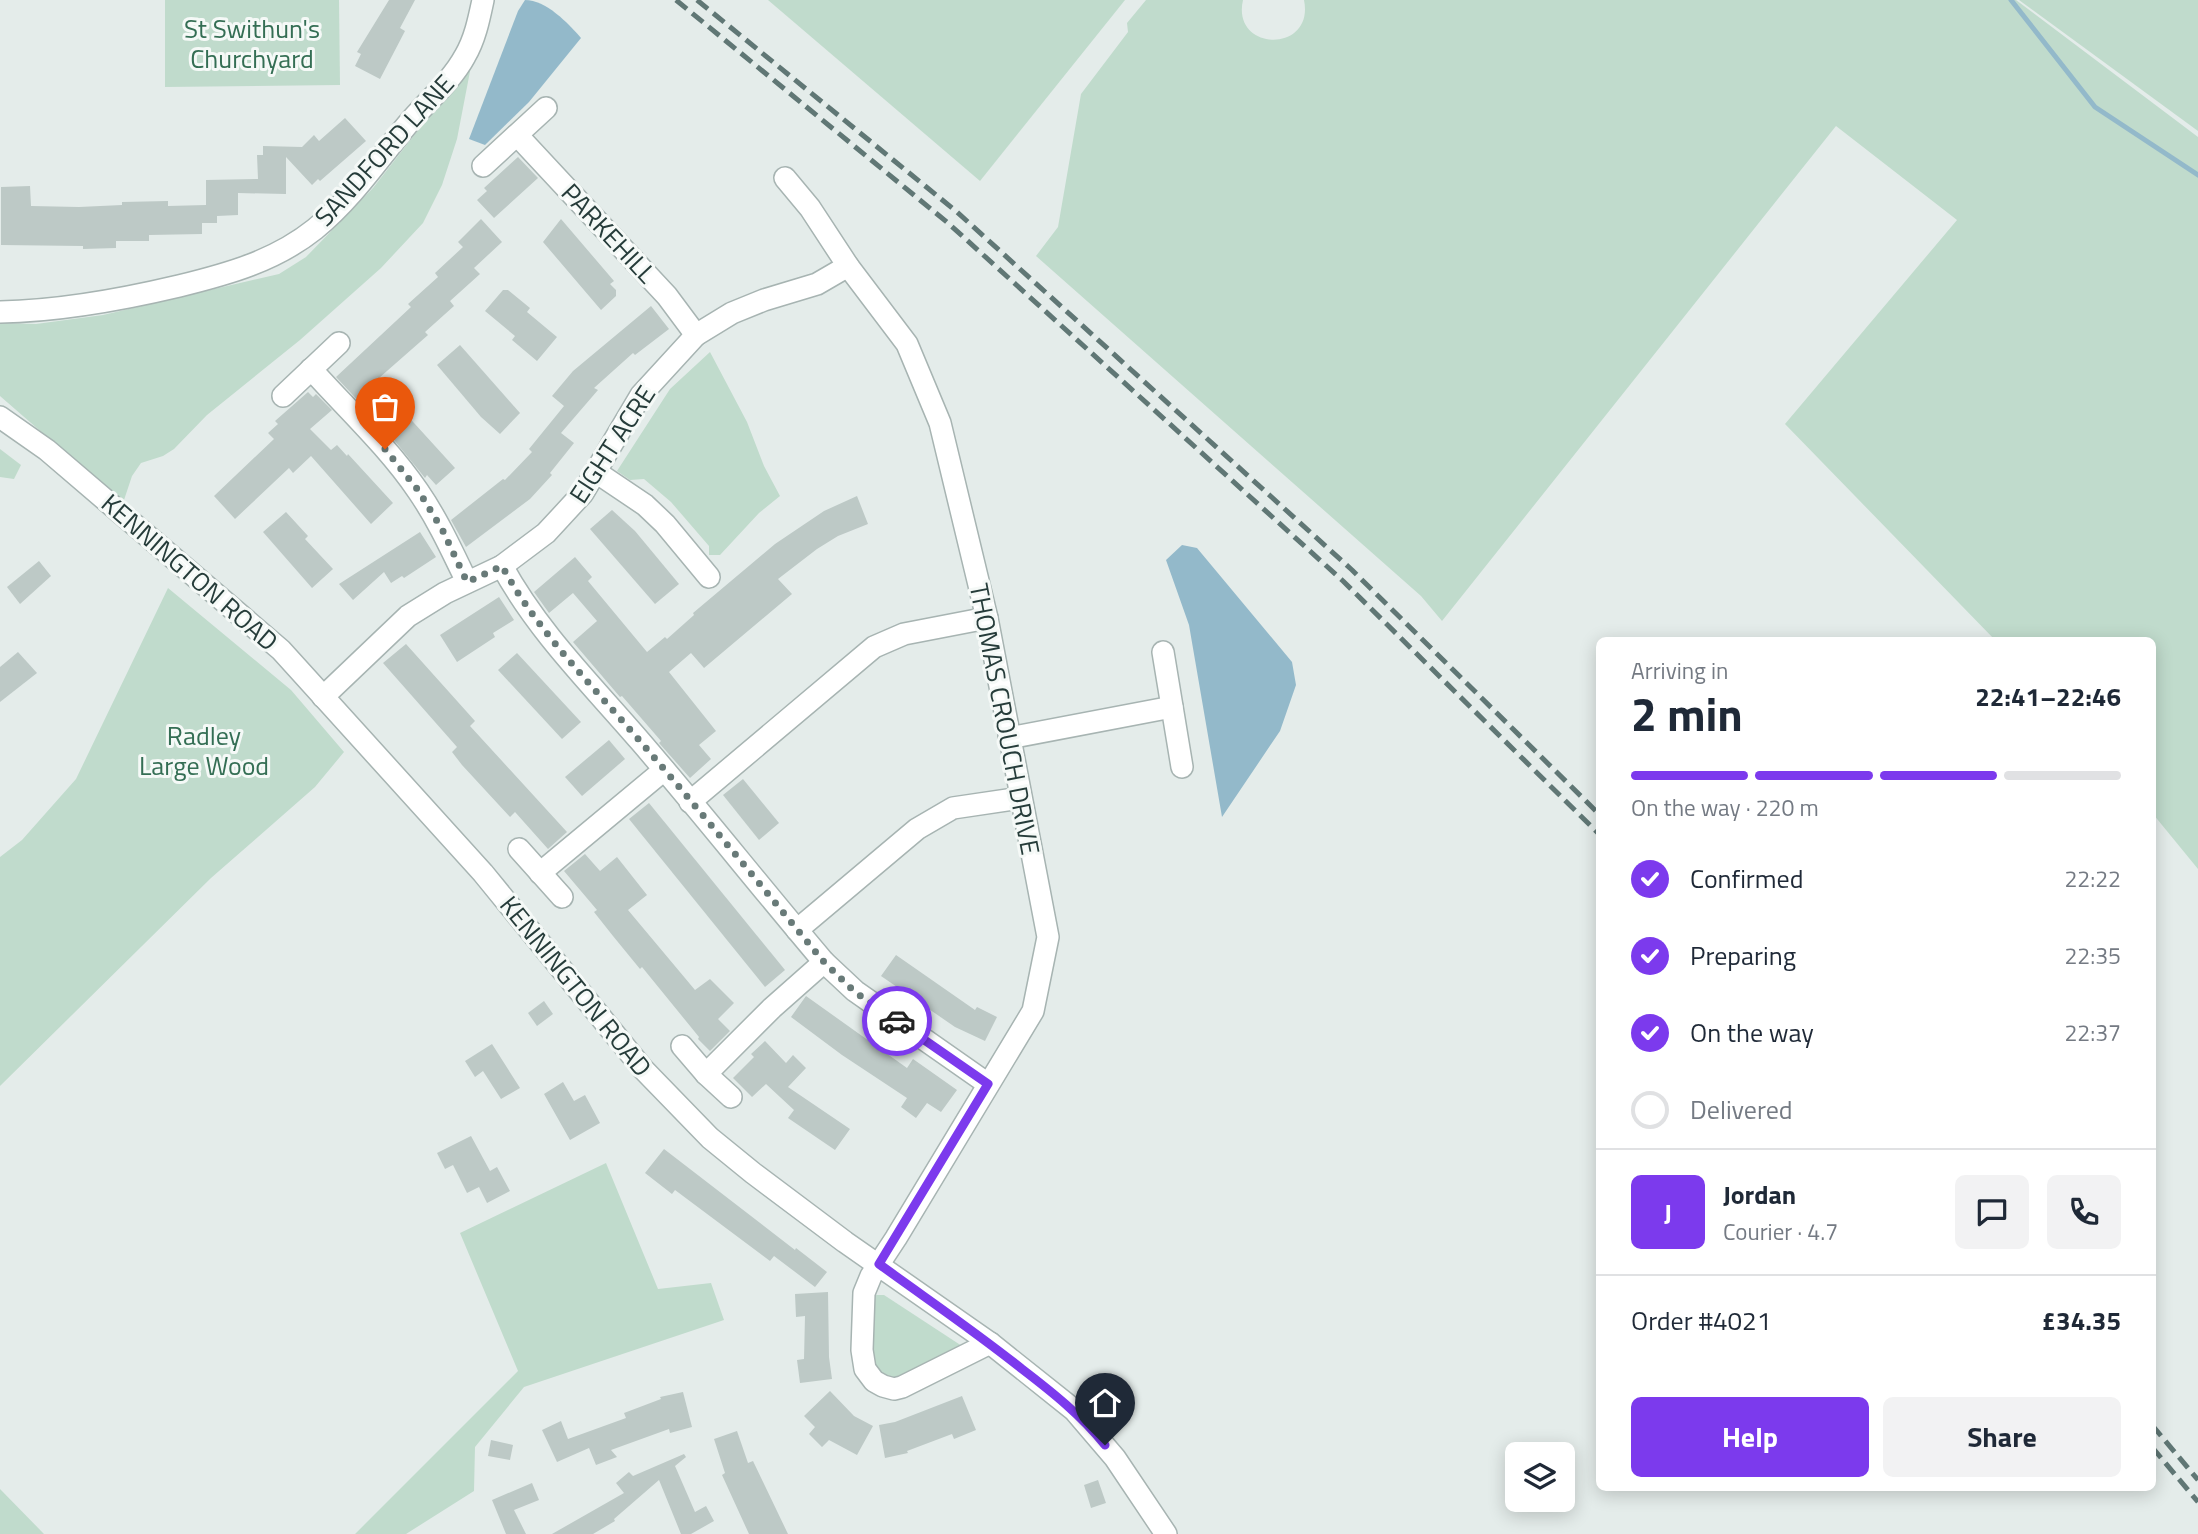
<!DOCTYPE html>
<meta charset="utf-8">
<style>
body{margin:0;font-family:"Titillium Web",sans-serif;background:#f2f2f3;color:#1f2937;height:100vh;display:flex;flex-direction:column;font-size:26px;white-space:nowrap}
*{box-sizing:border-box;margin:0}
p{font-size:23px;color:#747a83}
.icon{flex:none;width:38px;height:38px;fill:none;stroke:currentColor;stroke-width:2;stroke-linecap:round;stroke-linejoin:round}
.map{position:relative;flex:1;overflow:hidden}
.panel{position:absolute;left:1596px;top:637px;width:560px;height:854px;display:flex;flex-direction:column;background:#fff;border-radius:10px;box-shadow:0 4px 18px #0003}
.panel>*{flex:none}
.tools{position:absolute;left:1505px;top:1442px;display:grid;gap:14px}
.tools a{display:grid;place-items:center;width:70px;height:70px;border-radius:10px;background:#fff;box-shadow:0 4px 18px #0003;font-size:35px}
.pin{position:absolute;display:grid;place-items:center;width:60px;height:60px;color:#fff;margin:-72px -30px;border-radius:50% 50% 50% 0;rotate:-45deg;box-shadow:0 0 7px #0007}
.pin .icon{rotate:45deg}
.courier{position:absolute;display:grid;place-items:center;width:70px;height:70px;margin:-35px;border:5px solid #7c3aed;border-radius:50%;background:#fff;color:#222;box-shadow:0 2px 9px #0007}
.overview em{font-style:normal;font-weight:700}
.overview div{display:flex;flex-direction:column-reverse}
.overview{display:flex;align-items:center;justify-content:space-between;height:119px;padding:0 35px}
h1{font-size:46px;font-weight:700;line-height:52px}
.bar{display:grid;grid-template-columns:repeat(4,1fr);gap:10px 7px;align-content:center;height:84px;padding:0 35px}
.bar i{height:9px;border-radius:5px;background:#e0e1e3}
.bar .on{background:#7c3aed}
.bar p{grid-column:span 4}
.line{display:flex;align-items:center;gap:18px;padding:0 35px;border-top:2px solid #e0e1e3}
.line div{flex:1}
.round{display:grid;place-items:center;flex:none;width:74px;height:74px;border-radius:10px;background:#f2f2f3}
ol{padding:0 35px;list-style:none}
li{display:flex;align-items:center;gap:21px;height:77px}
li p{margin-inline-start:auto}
li .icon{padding:7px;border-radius:50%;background:#7c3aed;color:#fff;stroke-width:4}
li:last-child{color:#747a83}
li i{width:38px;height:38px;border:4px solid #e0e1e3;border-radius:50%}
.cta{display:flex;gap:14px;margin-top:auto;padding:14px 35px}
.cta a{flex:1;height:80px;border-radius:10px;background:#7c3aed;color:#fff;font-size:28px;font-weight:700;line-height:80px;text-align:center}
.cta a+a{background:#f2f2f3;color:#1f2937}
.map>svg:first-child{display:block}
</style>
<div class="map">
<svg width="2198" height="1534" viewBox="0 0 2198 1534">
<rect width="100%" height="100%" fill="#e4ecea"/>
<g fill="#c0dbcc">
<polygon points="165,0 339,0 340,85 165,87"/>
<polygon points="768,0 1125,0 980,181"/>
<path d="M1146 0H1243C1231 52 1315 54 1304 0H2016L2198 137V869L2153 814 2152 640H1995L1785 424 1957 220 1836 126 1442 621 1421 596 1036 256 1058 227 1081 94 1128 32 1127 23Z"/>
<polygon points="2019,0 2198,0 2198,131"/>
<polygon points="472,61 457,139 442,185 423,223 381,268 300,340 207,415 174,449 163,456 141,463 132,476 123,503 0,396 0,323 36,324 103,315 279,274 306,257 373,188"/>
<polygon points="710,352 747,422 764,466 780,496 759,513 720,555 709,555 709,546 671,502 644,479 630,480 617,471 670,389"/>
<polygon points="0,449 21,465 14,479 0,477"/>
<polygon points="168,588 291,690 344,752 315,787 211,878 0,1086 0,857 22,840 76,779"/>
<polygon points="606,1163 658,1289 711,1283 724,1320 524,1387 475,1447 474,1491 406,1534 355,1534 518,1371 460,1233"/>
<polygon points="876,1295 884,1295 965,1348 907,1379 886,1379 871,1363 868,1306"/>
<polygon points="0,1489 44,1534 0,1534"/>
</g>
<g fill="#93b9ca">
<path d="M525 0C546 0 568 23 581 38L529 102 485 145 469 139 518 11Z"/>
<polygon points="1182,545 1197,548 1292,662 1296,685 1280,731 1222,817 1189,625 1166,560"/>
</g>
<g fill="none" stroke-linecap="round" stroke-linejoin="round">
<polyline stroke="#93b9ca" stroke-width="5" points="2011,0 2095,107 2198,175"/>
</g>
<g fill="#bdc9c6">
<polygon points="389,0 415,0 400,28 405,31 380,79 355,66 361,54 357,52"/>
<polygon points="345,118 366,141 320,181 318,179 312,185 286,157 286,194 238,193 238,215 217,216 217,223 202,223 202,234 149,235 149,241 116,241 116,248 83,249 83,246 1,245 1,187 30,186 31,206 79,207 122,205 122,202 168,201 168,206 206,205 206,180 258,179 257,155 263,155 263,146 302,147 314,135 319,141"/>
<polygon points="518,157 538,178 494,218 477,200 487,191 484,188"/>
<polygon points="481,219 502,242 474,268 480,274 450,301 454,306 425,332 428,335 371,385 389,405 394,401 455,468 436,485 427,475 425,478 390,435 336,377 411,307 408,304 438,277 435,273 463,247 458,242"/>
<polygon points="561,219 614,281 610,284 616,290 616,296 601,310 543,242"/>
<polygon points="503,290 508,290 530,308 527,312 557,337 537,361 512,340 515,336 485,311"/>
<polygon points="651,306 669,329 635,355 633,353 594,388 598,390 561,433 574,443 550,473 552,475 530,499 466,547 451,520 503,479 505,480 532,452 529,449 564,406 552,396 573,371"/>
<polygon points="460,345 520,413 500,434 481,417 437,365"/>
<polygon points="308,392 313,397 316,394 332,410 310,429 331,450 337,445 347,456 348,454 393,503 371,524 311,456 293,473 289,468 235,519 214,496 274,439 268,433 278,424 275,421"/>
<polygon points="857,496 868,524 838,536 817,549 778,579 792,594 704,668 691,653 669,672 716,731 699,745 711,759 690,778 659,743 661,741 622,696 620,697 573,642 597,621 573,593 549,613 534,592 575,557 592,577 588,581 647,652 665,637 667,639 694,615 693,613 775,544 824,511"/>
<polygon points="612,510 635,531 679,584 655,604 590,529"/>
<polygon points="286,512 308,536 305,539 333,569 312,588 263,532"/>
<polygon points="420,532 436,557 404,578 402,576 391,583 384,572 353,600 339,584"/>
<polygon points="39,561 51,576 20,604 7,587"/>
<polygon points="499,597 514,620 493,633 495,637 457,662 440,635"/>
<polygon points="406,644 475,721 470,726 567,832 548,849 515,812 510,817 462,765 452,752 457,747 383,663"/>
<polygon points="18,652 37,673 0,702 0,667"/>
<polygon points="517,653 581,722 562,739 498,670"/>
<polygon points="609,740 625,759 582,796 565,777"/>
<polygon points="743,779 779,823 759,840 723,795"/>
<polygon points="649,803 785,970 765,987 629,819"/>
<polygon points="585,854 600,871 617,857 647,895 628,910 695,990 710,979 734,1003 718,1019 730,1031 710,1051 698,1039 699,1037 642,967 640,969 613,936 594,912 597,910 564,871"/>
<polygon points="896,955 975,1010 977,1007 997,1017 985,1041 955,1027 881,976"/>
<polygon points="806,996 907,1068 913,1059 957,1090 941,1112 927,1103 916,1118 901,1107 907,1098 842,1055 791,1017"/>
<polygon points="544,1001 553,1014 537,1026 528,1013"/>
<polygon points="765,1041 786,1063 793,1055 806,1068 788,1087 850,1129 835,1150 788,1118 794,1110 766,1084 752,1097 733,1078 754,1057 751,1054"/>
<polygon points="492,1044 520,1088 501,1099 483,1071 475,1077 465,1061"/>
<polygon points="563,1082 574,1101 585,1095 600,1123 570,1140 544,1094"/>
<polygon points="471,1136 490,1171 497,1167 510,1191 487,1203 479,1187 467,1193 453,1165 445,1169 437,1153"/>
<polygon points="664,1149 795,1250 796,1248 827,1272 815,1287 774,1256 770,1261 675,1190 672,1194 645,1173"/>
<polygon points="828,1292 829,1357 832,1379 800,1383 797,1360 804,1359 805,1316 796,1317 795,1294"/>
<polygon points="830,1391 854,1416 873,1426 857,1455 829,1440 822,1447 809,1434 815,1427 804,1416"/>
<polygon points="683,1392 692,1427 670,1433 669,1429 611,1450 617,1457 596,1465 589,1448 557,1462 542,1430 561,1421 568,1439 626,1418 624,1413 661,1399 660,1397"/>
<polygon points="962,1396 976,1430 954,1439 952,1434 907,1451 908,1453 885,1458 879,1425 895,1422"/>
<polygon points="737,1431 748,1463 753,1461 788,1534 749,1534 722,1475 725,1473 714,1439"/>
<polygon points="491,1440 513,1445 510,1460 488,1456"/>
<polygon points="684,1454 686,1457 675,1466 695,1512 706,1506 714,1521 691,1534 681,1534 659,1480 614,1519 615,1521 593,1534 552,1534 624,1493 616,1483 629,1472 633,1476"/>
<polygon points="1098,1480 1106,1503 1091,1508 1084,1485"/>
<polygon points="532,1483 539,1500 514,1510 526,1534 506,1534 492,1500"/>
</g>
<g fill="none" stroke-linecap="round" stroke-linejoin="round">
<defs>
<g id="minor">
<polyline points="517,135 667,296 696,335"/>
<polyline points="483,166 546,108"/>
<polyline points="785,178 810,208 848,266 907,344 940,423 987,618 1048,937 1033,1011 896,1238 871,1276 864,1293 862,1350 865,1369 874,1381 883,1386 894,1389 902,1387 990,1343"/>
<path d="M0 312C61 311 120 300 179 286 228 274 275 261 315 229 351 200 378 160 407 125 426 102 451 82 465 56 475 39 479 19 483 0"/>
<path d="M311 369C347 409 388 447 418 491 438 520 452 551 467 582"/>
<polyline points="283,396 339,343"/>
<polyline points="0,417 47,450 281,650 483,873 643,1069 710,1138 753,1173 845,1242 990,1343 1074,1410 1115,1458 1166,1534"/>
<polyline points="596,472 645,505 665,524 709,577"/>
<path d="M502 566C538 632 591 684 640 741 702 813 762 889 824 962L855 991 988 1084"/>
<polyline points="1163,652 1182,767"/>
<polyline points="323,697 408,616 445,593 502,566 546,533 583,493 641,395 696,335 732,313 764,300 817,284 848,266"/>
<polyline points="1009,738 1172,707"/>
<polyline points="690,802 874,647 904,634 987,618"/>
<polyline points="519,849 562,897"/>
<polyline points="540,873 664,770"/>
<polyline points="797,930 917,829 953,808 1020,798"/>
<polyline points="682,1046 706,1074 731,1097"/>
<polyline points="706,1074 772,1008 824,962"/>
</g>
</defs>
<use href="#minor" stroke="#a7b4b2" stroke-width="24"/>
<use href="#minor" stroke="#fff" stroke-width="21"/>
<g stroke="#607775" stroke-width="5" stroke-dasharray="14 7" stroke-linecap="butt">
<polyline points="676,0 948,223 1343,581 1600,835"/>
<polyline points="697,0 957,212 1352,570 1600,815"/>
<polyline points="2152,1425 2198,1480"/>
<polyline points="2152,1447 2198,1502"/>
</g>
</g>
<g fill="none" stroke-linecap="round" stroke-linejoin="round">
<path stroke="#687a78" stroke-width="7" stroke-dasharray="0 12.6" d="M385 449 418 490 443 531 467 582 502 566C538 632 591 684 640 741 702 813 763 888 824 962L855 992 897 1021"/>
<path stroke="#7c3aed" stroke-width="9" d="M897 1021 988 1084 879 1264C927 1299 976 1332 1022 1369 1052 1392 1081 1415 1105 1445"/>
</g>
<g text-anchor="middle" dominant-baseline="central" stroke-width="6" stroke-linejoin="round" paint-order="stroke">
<g font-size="26" fill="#346e54" stroke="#f5f9f7">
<text x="252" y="28">St Swithun's<tspan x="252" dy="30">Churchyard</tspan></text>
<text x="204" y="735">Radley<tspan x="204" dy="30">Large Wood</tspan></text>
</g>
<g font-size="26" fill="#263c3a" stroke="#f5f9f7">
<text transform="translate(384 150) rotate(-48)">SANDFORD LANE</text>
<text transform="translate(609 233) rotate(47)">PARKEHILL</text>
<text transform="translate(612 444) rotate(-57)">EIGHT ACRE</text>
<text transform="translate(190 572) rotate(41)">KENNINGTON ROAD</text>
<text transform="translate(1005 719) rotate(79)">THOMAS CROUCH DRIVE</text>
<text transform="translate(576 986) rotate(51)">KENNINGTON ROAD</text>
</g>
</g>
</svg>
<div class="tools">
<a><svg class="icon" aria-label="layers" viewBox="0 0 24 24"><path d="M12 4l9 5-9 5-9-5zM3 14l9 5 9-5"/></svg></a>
</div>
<div class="pin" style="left:385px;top:449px;background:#ea580c"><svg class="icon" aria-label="bag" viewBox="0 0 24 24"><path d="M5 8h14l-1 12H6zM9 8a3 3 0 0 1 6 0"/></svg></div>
<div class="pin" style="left:1105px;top:1445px;background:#1f2937"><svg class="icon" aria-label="home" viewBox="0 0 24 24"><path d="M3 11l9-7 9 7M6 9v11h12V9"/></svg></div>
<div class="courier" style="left:897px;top:1021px"><svg class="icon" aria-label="car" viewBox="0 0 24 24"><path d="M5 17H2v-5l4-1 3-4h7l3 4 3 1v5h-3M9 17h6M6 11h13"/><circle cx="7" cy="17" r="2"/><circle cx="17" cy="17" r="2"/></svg></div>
<section class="panel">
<div class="overview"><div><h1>2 min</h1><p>Arriving in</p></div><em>22:41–22:46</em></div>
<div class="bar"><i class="on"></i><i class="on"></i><i class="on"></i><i></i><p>On the way · 220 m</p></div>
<ol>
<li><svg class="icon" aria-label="check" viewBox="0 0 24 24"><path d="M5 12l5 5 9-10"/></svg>Confirmed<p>22:22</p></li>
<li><svg class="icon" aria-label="check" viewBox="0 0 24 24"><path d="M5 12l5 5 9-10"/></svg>Preparing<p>22:35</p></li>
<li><svg class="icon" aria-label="check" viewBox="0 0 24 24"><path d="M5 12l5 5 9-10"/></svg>On the way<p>22:37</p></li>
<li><i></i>Delivered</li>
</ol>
<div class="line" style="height:126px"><b class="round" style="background:#7c3aed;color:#fff">J</b><div><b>Jordan</b><p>Courier · 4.7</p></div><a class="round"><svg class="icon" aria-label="chat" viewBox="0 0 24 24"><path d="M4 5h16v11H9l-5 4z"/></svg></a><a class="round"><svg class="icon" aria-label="phone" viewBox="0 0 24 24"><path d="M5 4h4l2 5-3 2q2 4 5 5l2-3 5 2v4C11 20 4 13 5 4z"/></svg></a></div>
<div class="line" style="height:91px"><div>Order #4021</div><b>£34.35</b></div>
<div class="cta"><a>Help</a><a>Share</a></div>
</section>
</div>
